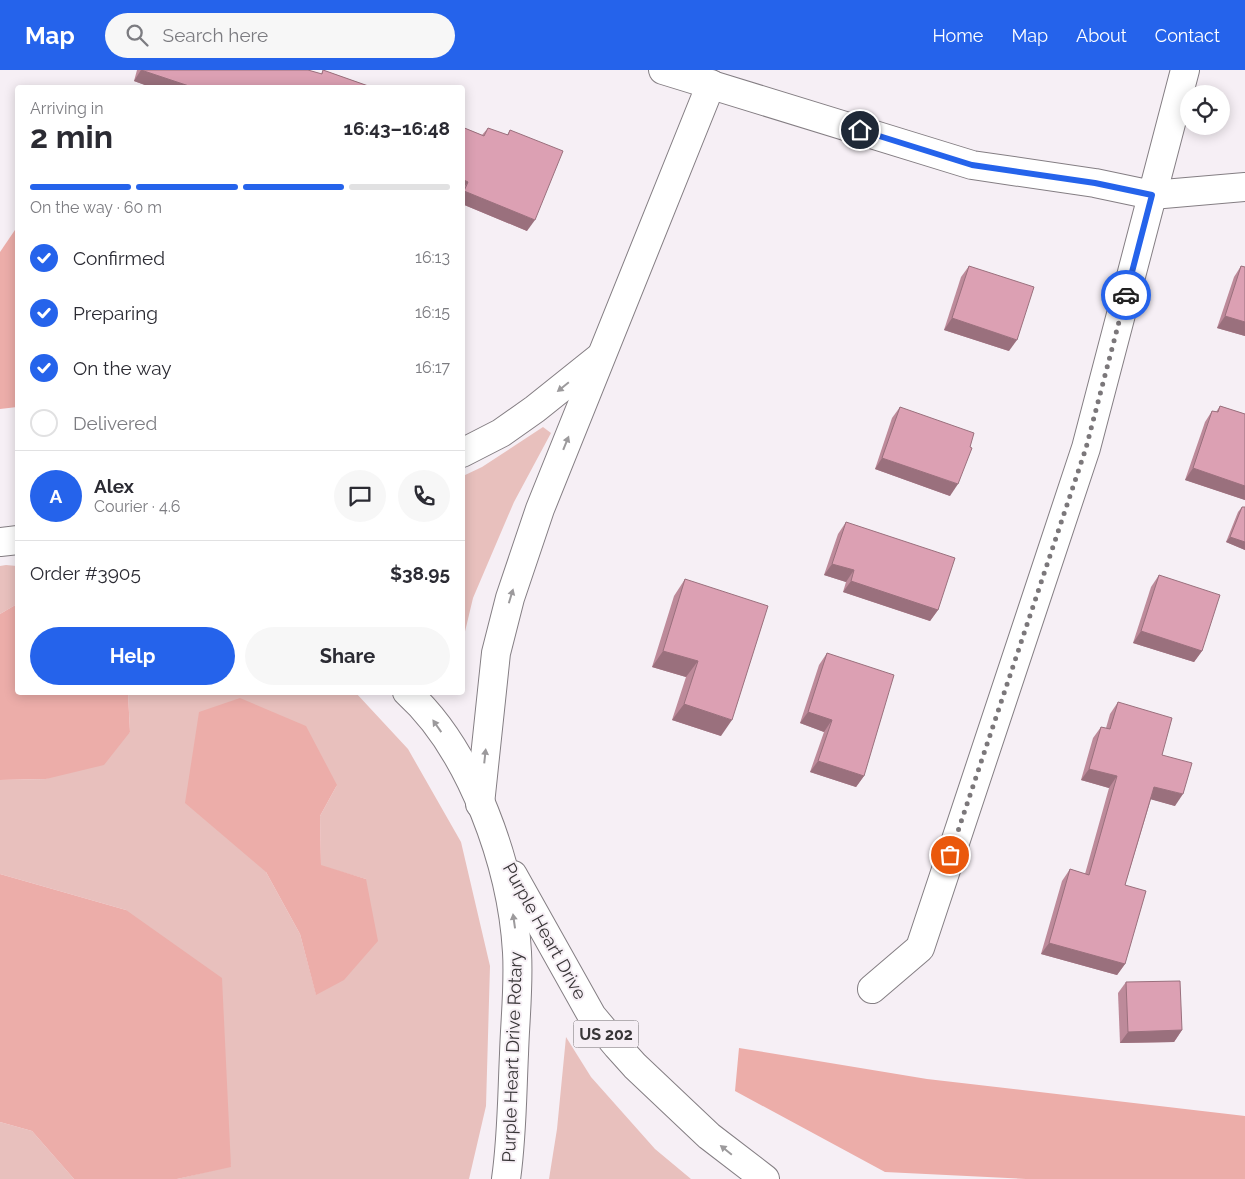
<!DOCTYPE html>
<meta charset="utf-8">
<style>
body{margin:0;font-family:Raleway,sans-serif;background:#f7f7f7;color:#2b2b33;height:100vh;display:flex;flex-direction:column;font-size:19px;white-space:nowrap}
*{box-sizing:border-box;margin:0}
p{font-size:16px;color:#7c7c81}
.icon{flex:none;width:28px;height:28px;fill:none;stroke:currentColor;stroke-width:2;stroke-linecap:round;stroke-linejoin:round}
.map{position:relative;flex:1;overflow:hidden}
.sheet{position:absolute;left:15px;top:15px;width:450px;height:610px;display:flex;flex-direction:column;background:#fff;border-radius:5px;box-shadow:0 2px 12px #0003}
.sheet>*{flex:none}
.tools{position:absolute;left:1180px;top:15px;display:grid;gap:10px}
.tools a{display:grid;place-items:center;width:50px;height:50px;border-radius:50%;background:#fff;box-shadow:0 2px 12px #0003;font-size:25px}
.pin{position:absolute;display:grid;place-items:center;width:42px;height:42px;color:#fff;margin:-21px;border:2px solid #fff;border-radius:50%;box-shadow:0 1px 5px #0007}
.courier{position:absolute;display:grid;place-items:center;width:50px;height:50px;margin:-25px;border:4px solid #2563eb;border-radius:50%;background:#fff;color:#222;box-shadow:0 1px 6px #0007}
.head em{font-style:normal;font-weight:700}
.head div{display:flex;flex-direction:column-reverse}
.head{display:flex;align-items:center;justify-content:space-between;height:85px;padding:0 15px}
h1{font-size:32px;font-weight:700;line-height:38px}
.bar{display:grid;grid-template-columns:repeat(4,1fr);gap:8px 5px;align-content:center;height:60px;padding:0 15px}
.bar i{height:6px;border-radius:4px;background:#e1e1e2}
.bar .active{background:#2563eb}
.bar p{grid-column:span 4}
.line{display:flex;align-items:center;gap:12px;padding:0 15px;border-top:1px solid #e1e1e2}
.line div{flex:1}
.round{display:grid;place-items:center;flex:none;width:52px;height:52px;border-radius:26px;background:#f7f7f7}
ol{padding:0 15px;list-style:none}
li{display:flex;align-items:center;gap:15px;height:55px}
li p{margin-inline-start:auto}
li .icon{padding:5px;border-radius:50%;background:#2563eb;color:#fff;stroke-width:4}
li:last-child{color:#7c7c81}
li i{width:28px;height:28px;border:2px solid #e1e1e2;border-radius:50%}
.action{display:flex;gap:10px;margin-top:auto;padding:10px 15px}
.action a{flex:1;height:58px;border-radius:30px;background:#2563eb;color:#fff;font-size:20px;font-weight:700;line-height:58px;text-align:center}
.action a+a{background:#f7f7f7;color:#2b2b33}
header{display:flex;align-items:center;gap:30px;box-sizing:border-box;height:70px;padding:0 25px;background:#2563eb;color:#fff}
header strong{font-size:24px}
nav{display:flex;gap:28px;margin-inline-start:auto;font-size:18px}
.search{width:350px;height:45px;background:#f7f7f7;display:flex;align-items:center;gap:12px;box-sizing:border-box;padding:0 18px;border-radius:28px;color:#7c7c81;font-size:19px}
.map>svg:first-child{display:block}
</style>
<header>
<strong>Map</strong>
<div class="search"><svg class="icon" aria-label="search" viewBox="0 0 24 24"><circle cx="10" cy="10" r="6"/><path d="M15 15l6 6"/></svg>Search here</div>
<nav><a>Home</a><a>Map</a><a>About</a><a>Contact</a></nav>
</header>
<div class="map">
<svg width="1245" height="1109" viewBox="0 0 1245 1109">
<rect width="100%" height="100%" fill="#f6eff5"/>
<g fill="#e8c0bd" fill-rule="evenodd">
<polygon points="543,357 551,363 514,432 473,528 463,570 463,406 482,397"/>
<polygon points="6,495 17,496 17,534 0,544 0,496"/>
<path d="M128 623H356L408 679 461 772 490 896 486 1036 469 1109H177L231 1096 126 840 0 804V710L46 709 130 662ZM337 715 320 746 321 796 366 809 316 924 300 864 266 802Z"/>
<polygon points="566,967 591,1007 655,1079 691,1109 549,1109 557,1059"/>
<polygon points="0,1052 32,1061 74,1109 0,1109"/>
</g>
<g fill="#ecada9">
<polygon points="17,157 17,337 0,339 0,182"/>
<polygon points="17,534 18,622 128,623 130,662 104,695 46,709 0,710 0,544"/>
<polygon points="240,628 306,656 337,715 320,746 321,795 366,809 378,871 344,910 316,925 300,864 266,802 185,733 199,642"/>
<polygon points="0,804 126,840 222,908 231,1097 177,1109 74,1109 32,1061 0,1052"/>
<polygon points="739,978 927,1009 1245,1046 1245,1109 1026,1109 885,1102 735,1021"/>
</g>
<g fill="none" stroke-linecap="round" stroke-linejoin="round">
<defs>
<g id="minor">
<polyline points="663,0 972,95 1095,113 1152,125 1245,117"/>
<polyline points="462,383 501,363 535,339 600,287"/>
<polyline points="480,734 496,583 510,528 540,439 711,14"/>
<polyline points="872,919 920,878 1086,378 1185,0"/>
</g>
<g id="major">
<polyline points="0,472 18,470"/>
<path d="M407 622C472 681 512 796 517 882 519 916 515 950 514 984 512 1026 512 1068 506 1109"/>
<polyline points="513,805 592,946 617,976 635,996 709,1066 765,1109"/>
</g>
</defs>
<use href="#minor" stroke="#847e83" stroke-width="30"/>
<use href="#major" stroke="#847e83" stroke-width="30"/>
<use href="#minor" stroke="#fff" stroke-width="28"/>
<use href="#major" stroke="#fff" stroke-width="28"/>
</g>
<g fill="#bd8a9a">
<polygon points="137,0 308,0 321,4 323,0 374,18 153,18 134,11"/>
<polygon points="462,57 482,65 488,58 507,65 510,60 527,161 462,134"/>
<polygon points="969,196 1009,281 944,260 961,207"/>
<polygon points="1241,196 1245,197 1245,266 1217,258 1234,207"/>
<polygon points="1220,336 1245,344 1245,430 1185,410 1205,352 1212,341 1216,342"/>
<polygon points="900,337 950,426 875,399 892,348"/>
<polygon points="1242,437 1245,480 1226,472 1238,442"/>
<polygon points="846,452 938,540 930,551 843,522 846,512 824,505 838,464"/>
<polygon points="1159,505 1202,581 1194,592 1133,573 1151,517"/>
<polygon points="685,509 721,666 672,650 686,607 652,597 674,526"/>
<polygon points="827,583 864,706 856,717 810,702 824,662 800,653 819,595"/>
<polygon points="1118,632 1162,685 1175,736 1151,729 1125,815 1125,894 1117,905 1041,884 1062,811 1070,799 1085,804 1109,718 1081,710 1093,668 1101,657 1106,658 1110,644"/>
<polygon points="1126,912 1182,960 1174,972 1120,973 1118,923"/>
</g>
<g fill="#9a707d">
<polygon points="141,0 195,18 153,18 134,11"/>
<polygon points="462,109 468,112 462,120"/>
<polygon points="464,121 535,150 527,161 462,134 462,123"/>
<polygon points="1225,246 1245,252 1245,266 1217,258"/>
<polygon points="952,248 1017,270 1009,281 944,260"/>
<polygon points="882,388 958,414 950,426 875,399"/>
<polygon points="1193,398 1245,416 1245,430 1185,410"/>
<polygon points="1230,467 1245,472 1245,480 1226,472"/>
<polygon points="832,494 854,500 846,512 824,505"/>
<polygon points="851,511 938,540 930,551 843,522"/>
<polygon points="1141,561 1202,581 1194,592 1133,573"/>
<polygon points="663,581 698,591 686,607 652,597"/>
<polygon points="684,634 732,650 721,666 672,650"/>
<polygon points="808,642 832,650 824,662 800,653"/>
<polygon points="818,691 864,706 856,717 810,702"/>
<polygon points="1089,699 1117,706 1109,718 1081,710"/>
<polygon points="1154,717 1183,724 1175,736 1146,728"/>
<polygon points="1049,873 1125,894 1117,905 1041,884"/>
<polygon points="1182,960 1174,972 1120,973 1128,962"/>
</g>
<g fill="#dca0b3" stroke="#9a707d">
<polygon points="141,0 308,0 322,4 323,0 374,18 195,18"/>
<polygon points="462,57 484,66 488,58 508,65 510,60 563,81 535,150 464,121 468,112 462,109"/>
<polygon points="969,196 1034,217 1017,270 952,248"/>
<polygon points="1241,196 1245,197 1245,252 1225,246"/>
<polygon points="1220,336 1245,344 1245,416 1193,398 1212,341 1218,342"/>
<polygon points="900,337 974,363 970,377 972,378 958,414 882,388"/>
<polygon points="1242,437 1245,437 1245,472 1230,467"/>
<polygon points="846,452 955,488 938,540 851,511 854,500 832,494"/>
<polygon points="1159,505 1220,525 1202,581 1141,561"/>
<polygon points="685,509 768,536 732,650 684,634 698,591 663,581"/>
<polygon points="827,583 894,605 864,706 818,691 832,650 808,642"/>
<polygon points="1118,632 1172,648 1162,685 1192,693 1183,724 1154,717 1125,815 1146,821 1125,894 1049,873 1070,799 1089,805 1117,706 1089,699 1101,657 1110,659"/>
<polygon points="1180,911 1182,960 1128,962 1126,912"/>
</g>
<defs><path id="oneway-solid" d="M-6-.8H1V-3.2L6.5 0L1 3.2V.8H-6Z" transform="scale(1.25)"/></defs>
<g fill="#9c9a9c">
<use href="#oneway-solid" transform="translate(563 317) rotate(141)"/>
<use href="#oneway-solid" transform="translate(566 373) rotate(-68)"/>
<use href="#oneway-solid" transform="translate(511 526) rotate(-73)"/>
<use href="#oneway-solid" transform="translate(437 656) rotate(-125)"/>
<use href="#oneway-solid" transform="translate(485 686) rotate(-84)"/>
<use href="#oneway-solid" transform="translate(514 851) rotate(-98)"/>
<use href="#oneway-solid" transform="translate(726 1080) rotate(-141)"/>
</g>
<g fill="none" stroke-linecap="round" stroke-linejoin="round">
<polyline stroke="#7b777a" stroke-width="5" stroke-dasharray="0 9" points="950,785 1086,378 1126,225"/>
<polyline stroke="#2563eb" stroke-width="6" points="860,60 972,95 1095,113 1152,125 1126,225"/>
</g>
<g text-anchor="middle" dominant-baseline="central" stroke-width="4" stroke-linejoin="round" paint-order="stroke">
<rect fill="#f6eff5" stroke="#726e71" stroke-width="1" x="573.5" y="950.5" width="65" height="27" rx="4"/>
<g font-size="16" font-weight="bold" fill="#393638">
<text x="606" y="964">US 202</text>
</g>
<g font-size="18" fill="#393638" stroke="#f6eff5">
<text transform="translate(545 861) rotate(61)">Purple Heart Drive</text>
<text transform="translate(512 987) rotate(-88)">Purple Heart Drive Rotary</text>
</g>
</g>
</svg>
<div class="tools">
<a><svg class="icon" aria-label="locate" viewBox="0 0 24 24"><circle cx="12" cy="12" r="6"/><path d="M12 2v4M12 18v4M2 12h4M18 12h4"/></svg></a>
</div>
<div class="pin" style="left:950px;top:785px;background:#ea580c"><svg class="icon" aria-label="bag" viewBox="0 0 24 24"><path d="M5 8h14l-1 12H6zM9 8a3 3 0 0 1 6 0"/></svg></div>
<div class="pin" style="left:860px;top:60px;background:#1f2937"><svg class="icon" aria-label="home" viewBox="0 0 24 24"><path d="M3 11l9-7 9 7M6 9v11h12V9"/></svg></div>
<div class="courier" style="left:1126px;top:225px"><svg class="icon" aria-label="car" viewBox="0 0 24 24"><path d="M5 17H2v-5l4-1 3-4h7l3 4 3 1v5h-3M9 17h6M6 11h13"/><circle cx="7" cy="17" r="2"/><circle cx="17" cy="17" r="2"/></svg></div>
<section class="sheet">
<div class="head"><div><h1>2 min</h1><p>Arriving in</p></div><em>16:43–16:48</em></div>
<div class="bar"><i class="active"></i><i class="active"></i><i class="active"></i><i></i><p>On the way · 60 m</p></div>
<ol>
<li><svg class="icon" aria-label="check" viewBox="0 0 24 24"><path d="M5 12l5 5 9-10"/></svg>Confirmed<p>16:13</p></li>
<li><svg class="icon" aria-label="check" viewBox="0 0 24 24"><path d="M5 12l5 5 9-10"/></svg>Preparing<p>16:15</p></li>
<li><svg class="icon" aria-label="check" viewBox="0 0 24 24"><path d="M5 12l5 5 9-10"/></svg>On the way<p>16:17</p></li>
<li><i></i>Delivered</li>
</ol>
<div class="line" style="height:90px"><b class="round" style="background:#2563eb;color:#fff">A</b><div><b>Alex</b><p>Courier · 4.6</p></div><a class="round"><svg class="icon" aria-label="chat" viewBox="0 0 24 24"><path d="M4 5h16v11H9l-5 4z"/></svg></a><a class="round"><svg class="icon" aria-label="phone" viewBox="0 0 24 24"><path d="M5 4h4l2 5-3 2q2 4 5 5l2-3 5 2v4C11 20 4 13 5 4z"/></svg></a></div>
<div class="line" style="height:65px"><div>Order #3905</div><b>$38.95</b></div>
<div class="action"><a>Help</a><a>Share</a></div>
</section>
</div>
